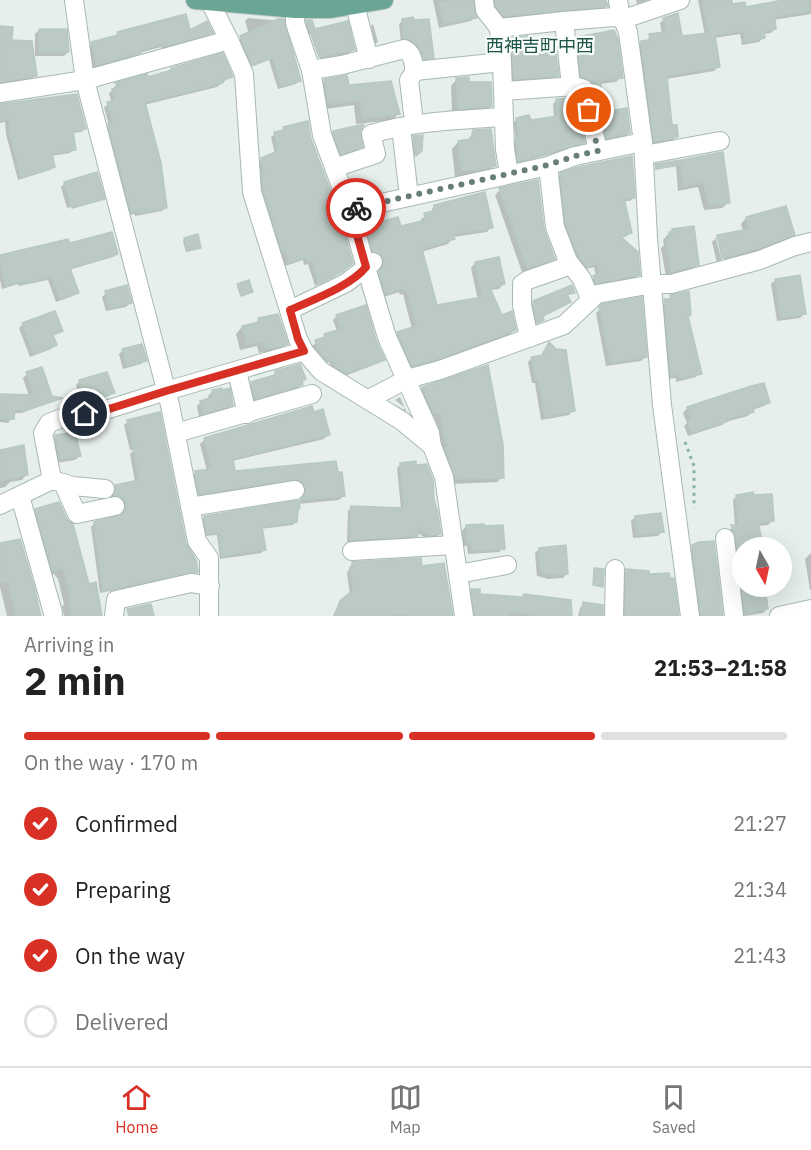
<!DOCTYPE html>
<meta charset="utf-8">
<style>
body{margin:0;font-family:"IBM Plex Sans","Noto Sans JP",sans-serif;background:#f6f6f6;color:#222;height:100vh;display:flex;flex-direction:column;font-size:22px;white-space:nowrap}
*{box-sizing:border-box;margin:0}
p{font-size:20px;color:#767676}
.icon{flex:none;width:33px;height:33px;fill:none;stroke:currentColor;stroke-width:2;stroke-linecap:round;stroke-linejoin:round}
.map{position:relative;height:616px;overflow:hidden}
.drawer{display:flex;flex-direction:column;background:#fff;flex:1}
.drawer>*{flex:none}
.needle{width:39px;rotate:171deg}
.buttons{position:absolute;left:732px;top:537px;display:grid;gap:12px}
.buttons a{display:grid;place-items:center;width:60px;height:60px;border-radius:50%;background:#fff;box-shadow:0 6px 24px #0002;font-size:30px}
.pin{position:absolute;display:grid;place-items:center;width:51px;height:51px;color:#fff;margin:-26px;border:3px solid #fff;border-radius:50%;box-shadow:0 2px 6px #0007}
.courier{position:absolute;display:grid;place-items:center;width:60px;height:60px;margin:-30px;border:4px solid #d93025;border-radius:50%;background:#fff;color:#222;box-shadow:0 2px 8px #0007}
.summary em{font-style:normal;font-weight:700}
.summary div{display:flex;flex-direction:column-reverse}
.summary{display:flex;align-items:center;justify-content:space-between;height:102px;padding:0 24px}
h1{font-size:39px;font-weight:700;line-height:45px}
.bar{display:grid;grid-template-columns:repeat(4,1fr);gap:9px 6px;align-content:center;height:72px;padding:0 24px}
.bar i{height:8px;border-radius:4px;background:#e0e0e0}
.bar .on{background:#d93025}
.bar p{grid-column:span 4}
ol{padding:0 24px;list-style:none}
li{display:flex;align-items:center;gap:18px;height:66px}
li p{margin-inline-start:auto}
li .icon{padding:6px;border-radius:50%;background:#d93025;color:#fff;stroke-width:4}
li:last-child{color:#767676}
li i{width:33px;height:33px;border:3px solid #e0e0e0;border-radius:50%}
.dock{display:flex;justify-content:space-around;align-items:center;height:84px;border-top:2px solid #e0e0e0;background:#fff;font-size:16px;color:#767676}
.dock a{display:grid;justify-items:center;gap:3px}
.dock .on{color:#d93025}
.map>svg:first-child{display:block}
</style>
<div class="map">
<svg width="811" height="616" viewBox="0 0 811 616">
<rect width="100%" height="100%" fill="#e6efeb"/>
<g fill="#0003">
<polygon points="433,0 472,0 475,17 471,21 439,28"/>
<polygon points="490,0 606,0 606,6 602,10 500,20"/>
<polygon points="636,0 650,0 637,4"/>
<polygon points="698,0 730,0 731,6 744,9 779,4 778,0 811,0 811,14 773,20 775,29 771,33 763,34 763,38 759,42 742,45 740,34 714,38 718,67 714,71 666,79 670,127 676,137 672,141 651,145 637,47 641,42 646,42 650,36 662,34 660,23 664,19 681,38 705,35"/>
<polygon points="248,18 283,21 300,80 296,84 278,89 269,60 248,68 237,41 249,34 245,21"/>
<polygon points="403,20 432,57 428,61 420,62 401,42 399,24"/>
<polygon points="307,22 314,31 353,50 347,55 321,61 312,34 309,34 318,61 313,62 301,28"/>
<polygon points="373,24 378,42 375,44 371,26"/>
<polygon points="0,27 35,75 32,79 0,85"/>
<polygon points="39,30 68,52 64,56 35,56 35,34"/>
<polygon points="189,32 211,33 207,36 162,49 161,47 139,53 136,56 93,68 88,47 92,44 114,38 118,33"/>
<polygon points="578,38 621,77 616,82 599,84 604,113 629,133 624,137 602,142 577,81 573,43"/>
<polygon points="512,39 557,75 553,79 511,82 508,43"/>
<polygon points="172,69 231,76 217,87 144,105 166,207 162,211 135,216 135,214 128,215 105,129 109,125 104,107 112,103 109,94 116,85 146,76 147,79 169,72"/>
<polygon points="457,79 468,84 491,106 485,112 452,114 451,86"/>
<polygon points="325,81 398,114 393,120 356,124 354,105 326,109 319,87"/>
<polygon points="557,100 583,142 579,146 515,164 513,143 516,140 513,123 516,120 530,121 554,118 553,104"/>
<polygon points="0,105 85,129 81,132 71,133 74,149 70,153 51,156 54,166 50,170 18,180 6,134 5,122 0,123"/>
<polygon points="284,128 310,139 347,267 334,277 315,286 308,264 304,265 303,260 285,266 281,253 278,254 260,194 259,178 261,176 258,163 262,159 275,154 271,137"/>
<polygon points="359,131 361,146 357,150 337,157 329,136 333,132"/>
<polygon points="474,132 495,165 488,172 455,177 452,149 458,142 467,141"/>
<polygon points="414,138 421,150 412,158 410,142"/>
<polygon points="681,161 728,203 722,208 704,210 698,187 678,191 676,166 655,170 656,166 679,164"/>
<polygon points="561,175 633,198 630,201 623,201 630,232 627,236 620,238 638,274 635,278 592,286 590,281 596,276 594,267 583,270 575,259 563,228 557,178"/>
<polygon points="537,182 542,229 553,258 548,263 522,272 495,195 500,190"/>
<polygon points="65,183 103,199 100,201 100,199 67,208 61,187"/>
<polygon points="434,206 491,227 487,232 453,237 448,244 421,252 436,306 478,300 471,268 475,263 503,284 499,289 490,290 501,317 514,330 510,335 431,363 408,370 394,338 398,334 412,329 403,294 400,295 399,292 381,298 375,278 379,273 380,265 369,255 361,229 366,224 379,224 400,228 422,223 421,219 430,213"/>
<polygon points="746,218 793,234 787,239 750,254 725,261 719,239 716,239 722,262 717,263 712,242 717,237 743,231 741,224"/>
<polygon points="672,230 698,264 691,271 666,277 661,248 664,245 663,240"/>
<polygon points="185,239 199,248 186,252 183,241"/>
<polygon points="69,245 117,254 113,257 69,270 77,292 73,296 56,302 48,280 19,286 18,284 2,289 0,280 0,257"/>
<polygon points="776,280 804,314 800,318 777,321 771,284"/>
<polygon points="574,292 567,296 569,302 566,305 542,317 542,320 534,325 531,306 534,302"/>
<polygon points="106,293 130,303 126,307 106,311 102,297"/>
<polygon points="671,297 686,318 700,373 696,377 676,382 676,378 667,379 661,305"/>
<polygon points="603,306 645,357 641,361 606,366 596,313"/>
<polygon points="337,316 375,341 383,359 379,363 342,377 332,371 329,362 323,364 314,354 312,346 325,336 337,331 333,320"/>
<polygon points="259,319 286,344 280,350 264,355 263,352 259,353 257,346 240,350 236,334 242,327 254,324"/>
<polygon points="23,324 61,331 52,337 55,345 51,349 30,357 19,328"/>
<polygon points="549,344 573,411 569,415 541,420 535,383 532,383 528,362 532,358 541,357"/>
<polygon points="123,350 145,360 141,364 123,369 119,354"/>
<polygon points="486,367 502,477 497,482 451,484 434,416 429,418 417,393 422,388"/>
<polygon points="276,373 300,382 301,385 298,388 252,401 248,387 252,383 272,376"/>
<polygon points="27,374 51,397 60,398 22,413 13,413 12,418 8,423 0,422 0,395 29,396 23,378"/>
<polygon points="80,381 113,392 109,396 81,404 76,385"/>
<polygon points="751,387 768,402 764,406 752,410 748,416 725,422 722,425 688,436 684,426 687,423 683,413 687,408"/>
<polygon points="212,392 232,404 228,409 199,417 197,406 201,402 209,400 208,396"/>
<polygon points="400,397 406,411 405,412 392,402 404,410 404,407 395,400"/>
<polygon points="128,422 196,571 193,575 100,593 91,527 95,523 121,516 123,507 112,498 112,490 116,486 135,482 130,454 135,450 130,450 124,425"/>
<polygon points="329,434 324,439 232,461 234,473 335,463 343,496 339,500 298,504 301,500 302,493 195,498 191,477 195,473 207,471 200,444 205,439"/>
<polygon points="56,436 80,456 75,460 56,463 52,440"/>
<polygon points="0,448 0,451 26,475 22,480 10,482 5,487 0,488"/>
<polygon points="401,464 432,500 439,534 436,538 426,538 416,532 416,535 412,539 347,543 348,511 352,507 401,509 397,468"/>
<polygon points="737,496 772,521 768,525 757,526 742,548 742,586 767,609 763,613 745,616 741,613 728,531 735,526 733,500"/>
<polygon points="296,510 296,522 293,525 260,529 264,550 261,553 220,559 217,535 204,536 201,521 204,518"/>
<polygon points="36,511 88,586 101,616 64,616 62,607 64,604 58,579 54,574 46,577 29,518"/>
<polygon points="635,517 662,532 658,536 633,538 631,521"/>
<polygon points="466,526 503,548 499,552 468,554 467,546 463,546 462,531"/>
<polygon points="0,545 39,616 7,616 0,587"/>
<polygon points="693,547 722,616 696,616 689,551"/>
<polygon points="539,549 567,573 563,578 548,579 537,576 535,553"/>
<polygon points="811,553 811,590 810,590 805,559"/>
<polygon points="352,564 420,568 451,616 333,616 337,607 350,595 347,573"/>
<polygon points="627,571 678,616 622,616 623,575"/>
<polygon points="472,590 478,595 571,616 470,616 468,594"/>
<polygon points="584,604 601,616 578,616 580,608"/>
</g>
<g fill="#bbcac4" stroke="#b8c9c2" stroke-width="1.5">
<polygon points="452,0 473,0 477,18 443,24 439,3"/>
<polygon points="495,0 606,0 608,6 504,16 496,6"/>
<polygon points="702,0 732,0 732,4 745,2 746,7 783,0 808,0 810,11 775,17 776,29 764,31 765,38 745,42 744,31 715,35 720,67 667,76 672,125 677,125 678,137 654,142 641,41 650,40 649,34 666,32 663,18 678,13 682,36 709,33"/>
<polygon points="186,14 190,30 207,21 213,33 165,46 165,44 141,50 141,53 97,65 91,42 118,35 117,32"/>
<polygon points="413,17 414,20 429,19 434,58 424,59 417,45 410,39 404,38 402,19"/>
<polygon points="278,19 284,19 301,81 281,86 273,57 252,65 240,36"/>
<polygon points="306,20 312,20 315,29 348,21 355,50 319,57"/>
<polygon points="0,26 13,27 12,40 32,41 37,76 0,82"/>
<polygon points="39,29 67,29 69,52 39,52"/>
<polygon points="614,30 618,39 623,78 600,80 605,112 627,108 630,133 607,138 595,86 592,81 581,76 577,37"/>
<polygon points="528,36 529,49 555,46 559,76 514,79 511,38"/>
<polygon points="223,53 233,77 223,80 223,83 145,102 161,163 167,208 139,213 139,211 131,212 108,124 113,122 107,102 115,100 112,89 121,87 115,83 147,74 148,77 172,70 171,68"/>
<polygon points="347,75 349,85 391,81 400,114 362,119 360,100 333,104 328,102 324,79"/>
<polygon points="469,77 469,82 491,82 492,106 458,109 456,78"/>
<polygon points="77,94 86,129 73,131 76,150 52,154 55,167 21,178 9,130 9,119 0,121 0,104"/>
<polygon points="574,98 585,143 518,161 516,138 519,137 516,118 529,115 531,120 557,116 556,99"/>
<polygon points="308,121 311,139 339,213 353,263 340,273 319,284 312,261 308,262 306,257 289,263 285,250 282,251 263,190 262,172 264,171 261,158 278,151 274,132 284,130 283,127"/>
<polygon points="364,124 360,132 363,147 341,154 333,131"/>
<polygon points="491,129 496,166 476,170 461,171 458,141 471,139 473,130"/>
<polygon points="423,135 422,151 416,156 413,136"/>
<polygon points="723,152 730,203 709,205 703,182 683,186 681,160"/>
<polygon points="632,156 635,198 624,198 632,233 620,236 638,252 640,275 596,283 593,276 600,273 597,264 587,267 578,255 566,224 560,173 578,167"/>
<polygon points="680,160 681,165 656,169 655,164"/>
<polygon points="97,172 105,199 72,208 64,182"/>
<polygon points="538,180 544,229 555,259 527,268 499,188"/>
<polygon points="485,192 493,228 453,234 455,239 422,249 437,305 482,297 475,262 499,257 505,284 490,288 502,315 512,311 516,330 437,359 412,366 397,332 417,326 407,291 404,291 403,288 386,294 379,272 383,267 384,260 381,255 373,251 365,223 379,219 380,222 398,217 401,226 426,220 424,213 434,211 434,205"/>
<polygon points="786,206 795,235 756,249 722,258 717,235 749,229 746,217"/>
<polygon points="694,226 699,265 671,272 666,240 670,240 669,232 672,232 672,229"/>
<polygon points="112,232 118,254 70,268 79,293 60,299 52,277 22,284 22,281 6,286 0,264 0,255 68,239 70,243"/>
<polygon points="198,234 201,248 188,251 184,238"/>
<polygon points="800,275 806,314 781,318 775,279"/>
<polygon points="249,280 253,292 241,296 237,284"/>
<polygon points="127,285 132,303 110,308 105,291"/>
<polygon points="572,285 575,293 567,294 571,302 543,316 544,320 537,323 533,301"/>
<polygon points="689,291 691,315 688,316 702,374 680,379 679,374 671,376 664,299 671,299 670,295"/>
<polygon points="642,297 647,357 610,363 599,307 602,304"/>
<polygon points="366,305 376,340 385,360 346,373 336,367 333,360 328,361 318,350 315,340 325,337 324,334 341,329 336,315"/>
<polygon points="55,311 63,331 53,335 57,345 34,354 22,323"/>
<polygon points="278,314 288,344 270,349 269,347 265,348 263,341 246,345 242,326 259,322 258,318"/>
<polygon points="549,342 556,349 566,350 575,411 545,417 538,379 536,380 531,357 542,355"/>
<polygon points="142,344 147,361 127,366 122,349"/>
<polygon points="300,364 306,379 302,381 303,385 255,399 251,382 275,375 275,371"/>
<polygon points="488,365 503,444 504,478 456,479 445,448 447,447 439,412 434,414 422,387"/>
<polygon points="42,367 52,396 63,398 27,410 15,410 14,419 0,419 0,394 34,395 26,372"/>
<polygon points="107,372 115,393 85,401 79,380"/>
<polygon points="764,383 770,403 753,407 754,412 727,419 728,421 692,433 687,420 691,419 687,407 751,386"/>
<polygon points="222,388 223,390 230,388 233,405 203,414 200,401 213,397 212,390"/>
<polygon points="312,406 314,412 323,409 330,435 233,459 235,471 336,461 338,472 342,472 345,496 300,500 305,495 306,488 300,480 294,479 199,494 195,471 212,469 204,438"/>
<polygon points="160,412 186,543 196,560 198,572 103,591 94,522 123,514 126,503 123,498 114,495 115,485 139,480 133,449 137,447 133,448 127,420"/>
<polygon points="75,432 81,456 60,459 55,435"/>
<polygon points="24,445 28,475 0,481 0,450"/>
<polygon points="416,461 416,465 427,464 433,480 434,500 437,509 441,534 430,535 417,527 418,536 350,540 351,506 404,508 400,463"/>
<polygon points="753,492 754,495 772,494 774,521 758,523 764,548 742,548 742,586 765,586 768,609 749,613 748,610 745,610 736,537 731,525 738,525 736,495"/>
<polygon points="299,500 300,508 298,509 297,522 262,527 266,550 222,556 219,533 207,534 204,516"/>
<polygon points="59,502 67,519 73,524 89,584 96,582 102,616 72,616 68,598 71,598 64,572 61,568 53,571 35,509"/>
<polygon points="661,513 664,532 637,535 635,516"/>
<polygon points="484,524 484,526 503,525 505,549 472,551 471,542 467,542 466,525"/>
<polygon points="20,539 34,586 41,616 16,616 8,581 0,583 0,543"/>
<polygon points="714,541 723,616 701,616 692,545 699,542"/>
<polygon points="566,545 568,574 553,575 541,572 539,548"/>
<polygon points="421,558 422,566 444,563 453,616 409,616 408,614 377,616 335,615 340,601 353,590 350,567 352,567 352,562"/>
<polygon points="594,568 604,569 603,587 593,585"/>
<polygon points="626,569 649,571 649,574 669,573 670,578 674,578 679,616 625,616"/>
<polygon points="471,589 480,589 480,594 523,597 524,594 571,600 572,616 539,616 509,611 509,615 475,616"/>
<polygon points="583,602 603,605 603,616 581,616"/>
<polygon points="151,604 154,616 129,616 127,609"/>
</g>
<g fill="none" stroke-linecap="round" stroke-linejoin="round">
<defs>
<g id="minor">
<polyline points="74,0 85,80 170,405 197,541 209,558 209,616"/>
<polyline points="484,0 485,10 499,28 502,62 505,149 509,174"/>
<polyline points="618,0 620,12 628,32 643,142 648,238 662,405 690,616"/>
<polyline points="210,2 229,40 244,74 252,192 298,339 304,351 321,371 402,421 432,446 444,477 464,616"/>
<polyline points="355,5 369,59"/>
<polyline points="295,9 295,23 311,70 322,135 350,210 364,261 387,337 430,433 432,446"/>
<polyline points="564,21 571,86"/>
<polyline points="499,28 564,21 614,17 624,19 680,0"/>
<path d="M311 70 342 65 404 49C413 53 413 62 415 71L502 62"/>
<polyline points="504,91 575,86 584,89 598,151"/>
<polyline points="0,93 85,80 229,40"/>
<polyline points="413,114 409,80 415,71"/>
<polyline points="401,127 409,197"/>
<polyline points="644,155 720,141"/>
<polyline points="548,166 555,227 568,261 582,279 590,299"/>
<path d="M334 168 376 154 371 134C414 121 460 120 504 117"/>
<polyline points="350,210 548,166 575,156 643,142"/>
<polyline points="290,310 346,283 373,262"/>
<polyline points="529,338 522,305 522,284 528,280 571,265"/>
<polyline points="237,371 247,414"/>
<polyline points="369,399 407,379 440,370 564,325 597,294 653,284 671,284 760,260 795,246 811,242"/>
<polyline points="176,433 312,394"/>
<polyline points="52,480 43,433 49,423 62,418 109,409 166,391 304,351"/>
<polyline points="63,483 77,514 115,506"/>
<polyline points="20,496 53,613"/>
<polyline points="0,505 52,480 73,486 105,489"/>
<polyline points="190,507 295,490"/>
<polyline points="725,538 734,616"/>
<polyline points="352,551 454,545"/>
<polyline points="458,574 507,565"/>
<polyline points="114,616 116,600 191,583 210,586"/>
<polyline points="614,616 615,569"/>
<polyline points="779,616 811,609"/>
</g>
<polyline id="major" points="195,0 295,9 331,9 384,0"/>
</defs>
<use href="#minor" stroke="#a8b8b2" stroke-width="20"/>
<use href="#major" stroke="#c2cac8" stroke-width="20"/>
<polyline stroke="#86b3a5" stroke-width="3" stroke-dasharray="3 4.5" stroke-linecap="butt" points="685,442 694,466 694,508"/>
<use href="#minor" stroke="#fff" stroke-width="18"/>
<use href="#major" stroke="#6aa596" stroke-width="18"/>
</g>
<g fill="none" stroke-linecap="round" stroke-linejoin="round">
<polyline stroke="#687f78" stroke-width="6" stroke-dasharray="0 10.8" points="356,208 548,165 575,156 598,151 589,110"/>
<path stroke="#d93025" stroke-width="8" d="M85 414 109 409 166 391 304 351 298 339 290 310C312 300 351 286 366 267L350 210 356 208"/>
</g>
<g text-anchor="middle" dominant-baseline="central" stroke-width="4.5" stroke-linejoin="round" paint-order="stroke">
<g font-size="18" fill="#1f5548" stroke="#f7fbf9">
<text x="540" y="45">西神吉町中西</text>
</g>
</g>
</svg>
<div class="buttons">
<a><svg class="needle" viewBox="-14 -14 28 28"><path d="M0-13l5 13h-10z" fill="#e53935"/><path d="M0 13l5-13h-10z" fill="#767676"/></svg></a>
</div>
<div class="pin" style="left:589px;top:110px;background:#ea580c"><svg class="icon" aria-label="bag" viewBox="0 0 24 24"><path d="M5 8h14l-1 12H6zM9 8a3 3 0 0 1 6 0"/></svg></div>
<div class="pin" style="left:85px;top:414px;background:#1f2937"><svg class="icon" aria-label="home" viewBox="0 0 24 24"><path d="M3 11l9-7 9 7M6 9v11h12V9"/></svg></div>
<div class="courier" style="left:356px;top:208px"><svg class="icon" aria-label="bike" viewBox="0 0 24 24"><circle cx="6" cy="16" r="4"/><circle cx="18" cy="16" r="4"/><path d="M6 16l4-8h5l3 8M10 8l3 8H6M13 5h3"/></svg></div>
</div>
<section class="drawer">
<div class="summary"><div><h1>2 min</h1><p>Arriving in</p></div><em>21:53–21:58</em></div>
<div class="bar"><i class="on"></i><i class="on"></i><i class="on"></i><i></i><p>On the way · 170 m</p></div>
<ol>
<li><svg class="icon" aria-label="check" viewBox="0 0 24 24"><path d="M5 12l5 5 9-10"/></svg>Confirmed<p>21:27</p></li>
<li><svg class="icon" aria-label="check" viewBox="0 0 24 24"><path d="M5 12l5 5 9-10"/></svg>Preparing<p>21:34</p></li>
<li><svg class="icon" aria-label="check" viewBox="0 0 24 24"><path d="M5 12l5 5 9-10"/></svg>On the way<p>21:43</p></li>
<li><i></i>Delivered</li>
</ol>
</section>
<nav class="dock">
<a class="on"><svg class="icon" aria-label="home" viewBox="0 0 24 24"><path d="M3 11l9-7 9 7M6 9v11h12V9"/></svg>Home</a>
<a><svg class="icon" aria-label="map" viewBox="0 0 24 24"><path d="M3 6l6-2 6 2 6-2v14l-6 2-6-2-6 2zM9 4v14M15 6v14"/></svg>Map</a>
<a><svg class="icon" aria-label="saved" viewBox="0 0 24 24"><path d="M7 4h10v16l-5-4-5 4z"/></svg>Saved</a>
</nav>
